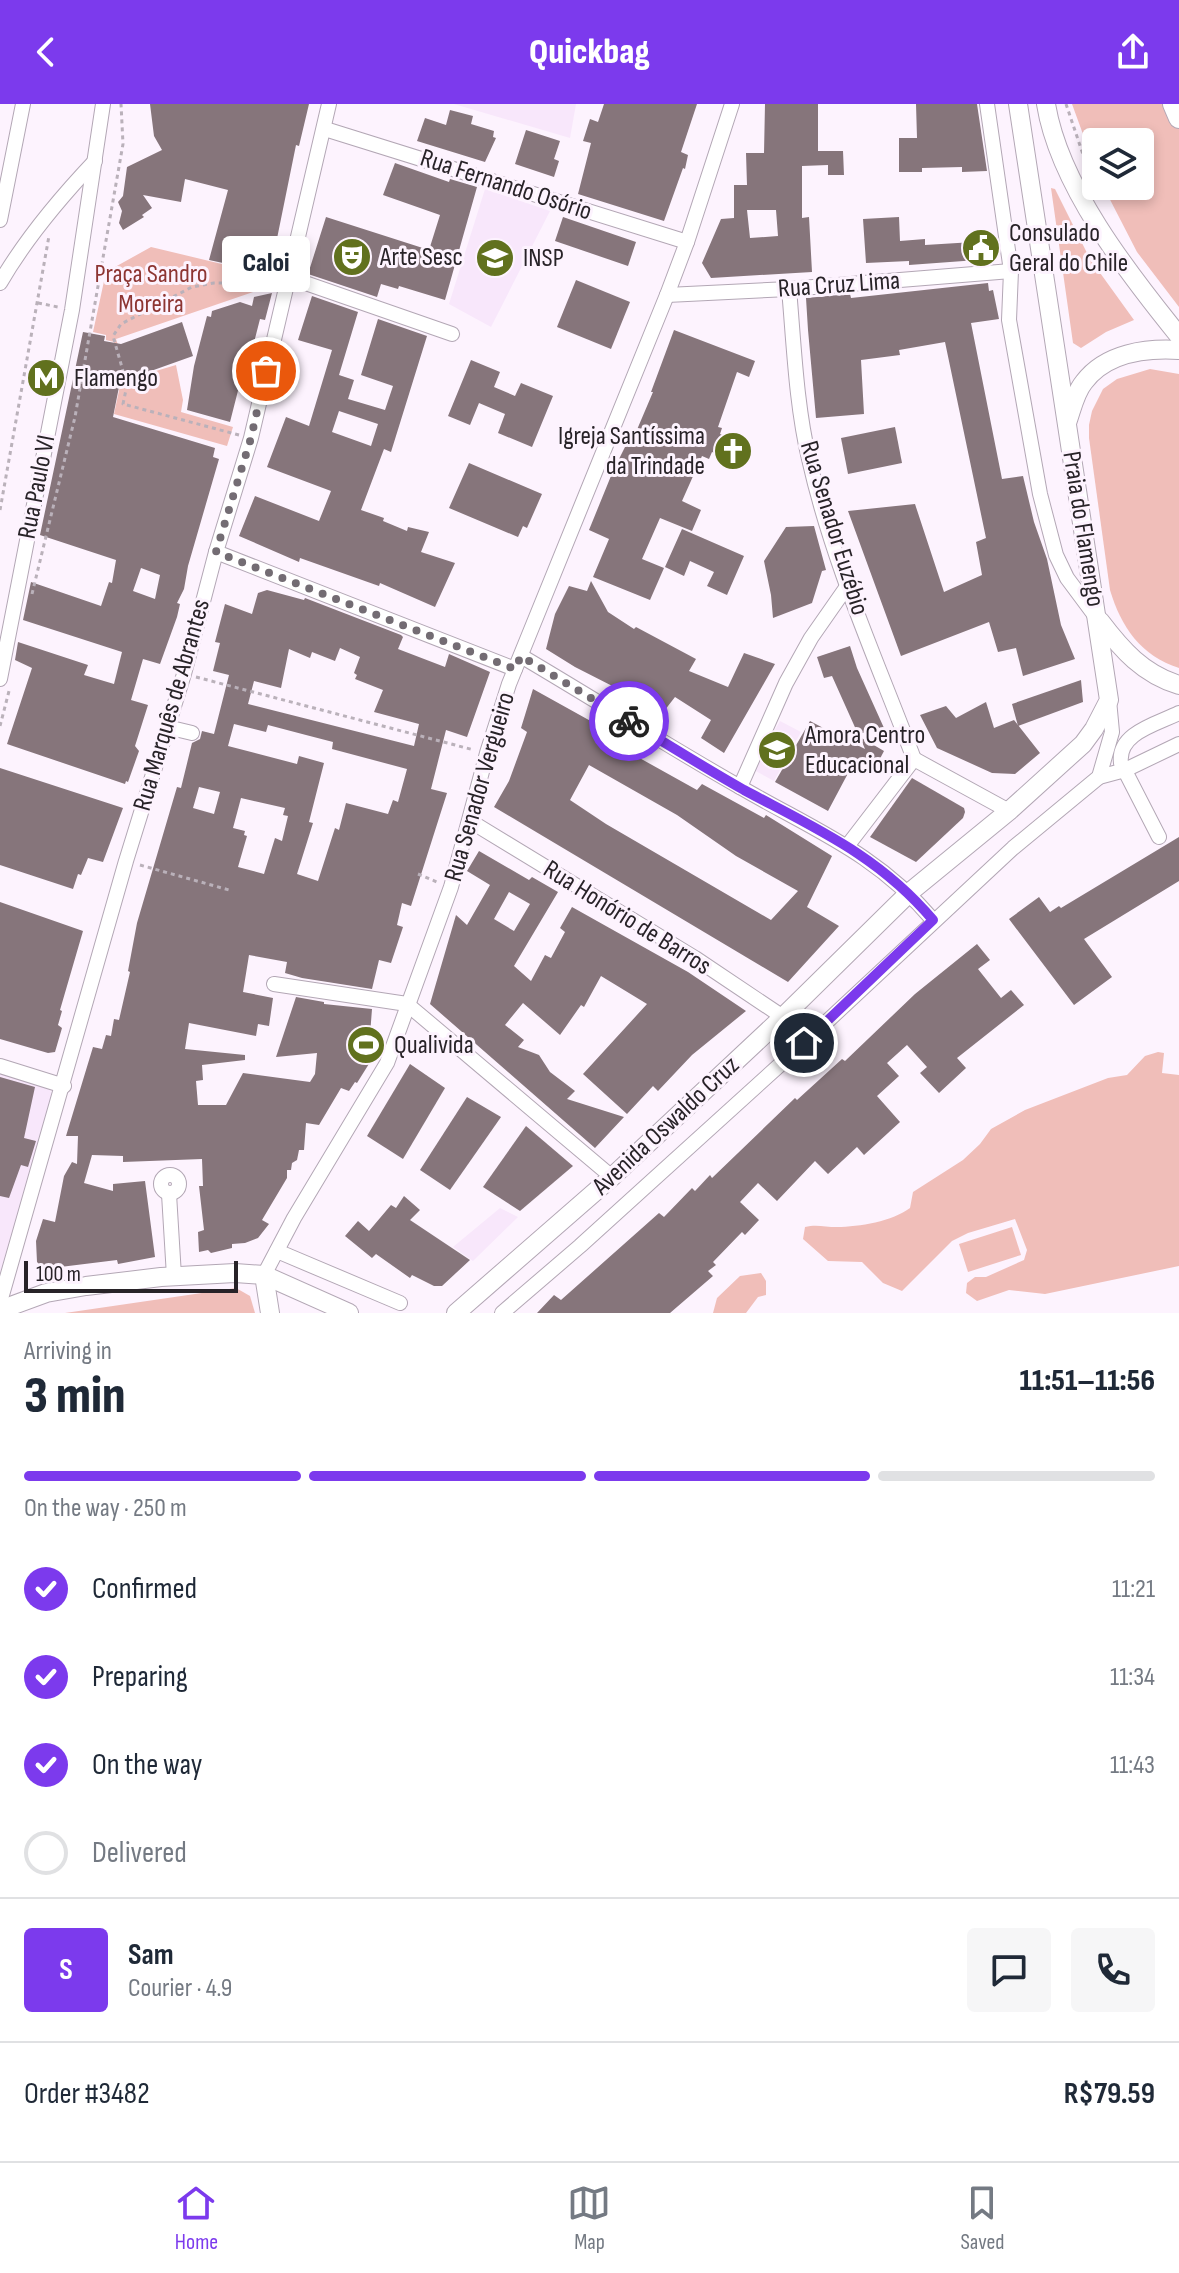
<!DOCTYPE html>
<meta charset="utf-8">
<style>
body{margin:0;font-family:"Sofia Sans Condensed",sans-serif;background:#f6f6f7;color:#1f2937;height:100vh;display:flex;flex-direction:column;font-size:30px;white-space:nowrap}
*{box-sizing:border-box;margin:0}
p{font-size:26px;color:#747a83}
.icon{flex:none;width:44px;height:44px;fill:none;stroke:currentColor;stroke-width:2;stroke-linecap:round;stroke-linejoin:round}
.map{position:relative;height:1209px;overflow:hidden}
.side{display:flex;flex-direction:column;background:#fff;flex:1}
.side>*{flex:none}
.tools{position:absolute;left:1082px;top:24px;display:grid;gap:16px}
.tools a{display:grid;place-items:center;width:72px;height:72px;border-radius:8px;background:#fff;box-shadow:0 4px 12px #0003;font-size:40px}
.scale{position:absolute;left:24px;bottom:20px;width:214px;box-sizing:border-box;padding-left:8px;border:4px solid #282328;border-top:0;font-size:22px;line-height:28px;white-space:nowrap;color:#282328;-webkit-text-stroke:6px #fdf3fe;paint-order:stroke}
.pin{position:absolute;display:grid;place-items:center;width:68px;height:68px;color:#fff;margin:-34px;border:4px solid #fff;border-radius:50%;box-shadow:0 2px 8px #0007}
.courier{position:absolute;display:grid;place-items:center;width:80px;height:80px;margin:-40px;border:6px solid #7c3aed;border-radius:50%;background:#fff;color:#222;box-shadow:0 2px 10px #0007}
.bubble{position:absolute;height:56px;border-radius:8px;background:#fff;box-shadow:0 4px 12px #0003;font-size:26px;font-weight:800;line-height:56px;text-align:center}
.summary em{font-style:normal;font-weight:800}
.summary div{display:flex;flex-direction:column-reverse}
.summary{display:flex;align-items:center;justify-content:space-between;height:136px;padding:0 24px}
h1{font-size:52px;font-weight:800;line-height:60px}
.bar{display:grid;grid-template-columns:repeat(4,1fr);gap:12px 8px;align-content:center;height:96px;padding:0 24px}
.bar i{height:10px;border-radius:6px;background:#e0e1e3}
.bar .on{background:#7c3aed}
.bar p{grid-column:span 4}
.line{display:flex;align-items:center;gap:20px;padding:0 24px;border-top:2px solid #e0e1e3}
.line div{flex:1}
.round{display:grid;place-items:center;flex:none;width:84px;height:84px;border-radius:8px;background:#f6f6f7}
ol{padding:0 24px;list-style:none}
li{display:flex;align-items:center;gap:24px;height:88px}
li p{margin-inline-start:auto}
li .icon{padding:8px;border-radius:50%;background:#7c3aed;color:#fff;stroke-width:4}
li:last-child{color:#747a83}
li i{width:44px;height:44px;border:4px solid #e0e1e3;border-radius:50%}
header{display:flex;justify-content:space-between;align-items:center;height:104px;padding:0 24px;background:#7c3aed;color:#fff;font-size:36px;font-weight:800}
.tab-bar{display:flex;justify-content:space-around;align-items:center;height:112px;border-top:2px solid #e0e1e3;background:#fff;font-size:22px;color:#747a83}
.tab-bar a{display:grid;justify-items:center;gap:4px}
.tab-bar .on{color:#7c3aed}
.map>svg:first-child{display:block}
</style>
<header><svg class="icon" aria-label="back" viewBox="0 0 24 24"><path d="M15 5l-7 7 7 7"/></svg>Quickbag<svg class="icon" aria-label="share" viewBox="0 0 24 24"><path d="M12 15V3M7 8l5-5 5 5M5 13v7h14v-7"/></svg></header>
<div class="map">
<svg width="1179" height="1209" viewBox="0 0 1179 1209">
<rect width="100%" height="100%" fill="#fdf3fe"/>
<g fill="#f8e7fb">
<polygon points="454,0 576,0 570,34"/>
<polygon points="485,85 550,107 491,223 449,200"/>
<polygon points="780,617 801,628 774,677 752,665"/>
<polygon points="0,968 48,982 53,993 0,1169"/>
<polygon points="500,1104 518,1113 473,1157 453,1143"/>
</g>
<g fill="#f0beb9">
<polygon points="1072,0 1179,0 1179,203 1137,148 1103,82 1140,82 1140,38 1096,38 1096,66"/>
<polygon points="1051,84 1055,85 1090,155 1134,216 1106,228 1081,244 1073,239"/>
<polygon points="151,143 268,171 265,184 116,235 129,275 176,261 183,296 181,308 233,323 227,342 114,310 123,268 111,265 114,238 106,236 106,231 93,228 106,168"/>
<path d="M1150 265 1179 270V564C1141 552 1121 523 1110 486L1089 334V321L1092 307 1103 285 1117 275Z"/>
<path d="M1158 948 1164 949 1162 969 1179 971V1162L1045 1190 1009 1186 977 1197 966 1189 967 1179 975 1173H986L1024 1156 1027 1146 1015 1115 968 1129 952 1137 902 1187 883 1179 862 1158 828 1157 803 1135 805 1123C816 1120 825 1123 837 1123 859 1123 893 1117 910 1104L913 1088 963 1056 980 1040 991 1025 1025 1006 1108 974 1127 971 1145 952Z"/>
<polygon points="1012,1123 1021,1151 968,1168 959,1140"/>
<polygon points="761,1169 766,1177 766,1191 758,1193 746,1209 713,1209 717,1194 740,1172"/>
<polygon points="236,1184 250,1192 255,1209 65,1209"/>
</g>
<g fill="#86757b" fill-rule="evenodd">
<polygon points="150,0 309,0 299,42 296,41 270,169 209,156 228,86 185,75 181,98 143,91 152,104 142,111 144,113 123,126 119,119 122,107 118,98 123,92 127,63 162,46 154,32"/>
<polygon points="604,0 697,0 681,48 688,51 685,65 683,64 664,117 578,90 591,39 583,37 590,15 598,18"/>
<path d="M765 0H818V47H843L844 71H828V61L802 62V114L809 113 812 168 711 174 702 159 721 115 734 114V81H747L746 49H764ZM747 106H776L778 132 750 134Z"/>
<polygon points="916,0 977,0 987,67 962,68 962,63 922,64 922,68 899,68 899,34 917,34"/>
<polygon points="450,6 473,12 471,20 494,27 493,33 496,34 485,58 417,37 425,14 446,21"/>
<polygon points="526,26 560,37 554,55 559,57 554,73 515,60"/>
<polygon points="395,59 449,78 450,75 477,83 445,196 399,182 398,185 381,180 377,193 308,170 326,113 429,146 440,111 383,91"/>
<polygon points="563,113 636,138 628,162 555,137"/>
<polygon points="899,113 900,137 925,135 925,141 990,137 991,155 909,161 909,157 866,159 863,115"/>
<polygon points="576,176 630,198 611,245 557,223"/>
<polygon points="988,179 989,187 993,186 999,215 971,219 1002,375 1023,372 1034,418 1047,455 1061,521 1075,555 1023,572 1016,544 998,548 989,518 901,552 848,407 915,400 944,488 982,471 976,438 986,434 945,238 899,246 900,251 861,256 864,310 816,314 808,226 806,194 850,190 851,194"/>
<polygon points="272,189 265,216 260,215 246,270 242,271 230,318 187,306 194,262 207,212 211,213 212,207 240,198 252,202 254,193"/>
<path d="M312 192 358 208 339 271 354 276 348 295 385 306 393 282 361 271 378 215 427 232 391 348 384 345 361 406 384 414 383 417 407 427 408 423 429 428 421 448 455 459 435 503 380 479 379 482 300 454 299 458 239 432 255 392 319 417 331 387 267 363 286 313 309 322 332 246 298 236ZM339 307 378 320 371 342 332 328Z"/>
<path d="M182 218 193 252 120 278 113 313 215 344 213 353 219 355 188 462 184 485 177 499 180 500 177 513 160 560 143 555 131 596 148 601 135 642 139 647 128 678 126 677 125 680 7 640 32 564 15 556 18 538 88 561 84 571 114 580 122 548 23 516 31 478 101 502 109 478 112 479 116 456 40 431 83 228 105 232 104 237 121 240ZM141 464 160 471 155 495 133 487Z"/>
<polygon points="674,226 755,257 749,273 737,268 718,323 722,324 720,330 734,336 737,343 734,351 726,354 712,348 709,355 702,352 682,397 701,406 692,427 660,414 642,455 664,464 650,496 593,473 609,435 589,426 613,367 633,327 636,328 653,288 651,288"/>
<polygon points="471,256 500,268 494,283 515,292 521,279 553,292 532,343 498,329 505,310 479,299 470,321 448,312"/>
<polygon points="895,323 902,359 848,370 841,334"/>
<polygon points="469,359 542,390 527,424 523,422 518,433 449,404"/>
<polygon points="814,422 826,466 822,467 812,499 773,514 771,491 764,457 786,423"/>
<polygon points="682,425 744,452 727,491 707,482 714,468 690,457 684,472 665,463"/>
<polygon points="591,477 608,508 634,525 636,523 696,555 689,567 728,583 744,549 775,560 724,649 701,634 711,616 675,593 661,611 628,590 575,563 546,545 555,510 569,482 587,487"/>
<path d="M267 486 304 496 305 494 401 531 403 533 398 545 445 563 449 550 490 568 467 633 446 626 431 685 447 689 411 802 402 799 397 821 403 823 391 859 379 856 372 885 302 874 285 869 287 858 249 851 243 888 273 894 269 922 258 920 256 932 189 919 185 945 245 951V956L202 961 203 976 196 977 198 1001H226L243 969 310 978 315 970 317 949 276 953 296 893 324 898V900L372 905 369 944H371L372 955 357 979 355 978 349 987 341 984 319 1021 306 1019 304 1046H299L297 1056 292 1059 291 1066H287V1074L262 1116 269 1120 258 1134 245 1139 232 1140V1144L211 1149 208 1146 199 1148 198 1128 204 1126 199 1082H203L202 1055 123 1058V1052L92 1051 84 1079 113 1087V1080L145 1077 155 1153 118 1160 117 1156 44 1165 37 1158 36 1137 43 1115 55 1118 64 1072 72 1058 77 1060 78 1032H66L93 943 102 945 106 931 111 932 114 915 119 916 130 868 128 867 137 819 177 683 181 684 192 639 200 635 202 627 214 630 229 571 213 567 220 539 215 538 225 500 252 510 258 489ZM340 544 360 553 354 569 357 571 355 575 383 586 374 608 419 620 414 642 248 600 254 577 281 584 289 545 310 554 312 548 335 557ZM234 620 266 628 268 621 306 631 333 638 332 645 407 665 398 698 393 696 388 710 346 699 339 726 335 724 318 777 297 770 313 719 309 718 324 659 299 652 297 660 228 642ZM199 683 220 688 214 710 193 704ZM241 694 285 704 283 711 288 712 282 737 275 734 264 770 238 763 247 732 244 731 245 727 233 724Z"/>
<polygon points="850,542 857,564 884,624 858,630 832,572 824,574 817,553"/>
<polygon points="1081,576 1083,598 1018,622 1012,600"/>
<path d="M533 585 596 620 591 627 697 686 702 680 764 714 766 711 832 752 807 803 839 822 788 878 494 703 509 677 527 628 521 624ZM589 661 677 711 736 752 798 787 771 816 606 720 570 696Z"/>
<polygon points="986,598 994,624 1014,616 1040,649 1015,670 992,669 937,644 920,611 946,602 956,614"/>
<polygon points="810,617 829,627 846,641 849,637 865,645 860,633 884,647 873,668 854,658 828,707 775,678"/>
<polygon points="0,664 123,704 103,758 88,754 81,771 78,770 73,785 0,761"/>
<polygon points="912,674 964,704 965,708 963,714 916,758 870,733"/>
<polygon points="1179,733 1179,777 1084,835 1112,873 1074,901 1009,815 1039,793 1050,808 1059,802 1061,804"/>
<path d="M479 747 529 776 532 773 558 788 514 862 531 877 545 851 551 854 565 828 560 824 572 803 688 868 746 907 692 951 658 987 653 982 627 1010 583 970 647 900 601 872 584 903 581 901 560 931 523 899 505 921 524 936 518 943 539 951 550 968 575 987 567 995 624 1013 595 1044 430 900 456 811 467 821 490 781 467 767ZM509 788 530 800 514 827 494 815Z"/>
<polygon points="0,798 83,827 60,906 62,907 58,921 62,924 55,948 48,949 0,935"/>
<polygon points="977,840 990,856 978,865 1001,894 1011,886 1024,901 957,954 966,964 939,989 920,969 927,963 907,941 887,959 899,972 877,992 900,1018 864,1051 857,1043 828,1070 815,1057 777,1097 758,1079 740,1098 759,1116 745,1131 742,1128 713,1158 716,1161 708,1167 713,1172 670,1209 537,1209 554,1191 561,1196 659,1109 664,1113 692,1084 695,1087 710,1071 712,1074 795,994 797,996 842,955 845,957 915,890"/>
<polygon points="410,960 445,984 403,1055 367,1032"/>
<polygon points="0,973 35,983 24,1034 36,1037 28,1063 21,1061 9,1094 0,1092"/>
<polygon points="467,993 501,1013 450,1086 420,1066"/>
<polygon points="526,1022 573,1062 520,1107 483,1083"/>
<polygon points="404,1092 420,1106 410,1116 470,1156 442,1182 434,1182 412,1171 410,1174 376,1150 372,1154 345,1132 358,1117 369,1127 391,1101 396,1104"/>
</g>
<g fill="none" stroke-linecap="round" stroke-linejoin="round">
<defs>
<g id="minor">
<polyline points="987,0 1011,167 1009,216 1040,390 1056,451 1067,474 1096,513"/>
<polyline points="325,25 687,138"/>
<polyline points="0,116 23,0"/>
<polyline points="288,173 452,230"/>
<path d="M0 179C26 134 59 95 95 57"/>
<path d="M789 185C794 241 796 300 809 355 832 458 877 557 914 655"/>
<polyline points="667,191 789,185 1011,167"/>
<polyline points="216,448 515,565"/>
<path d="M521 552C594 595 666 641 740 683 814 726 876 749 933 816"/>
<polyline points="0,575 72,206 103,0"/>
<polyline points="167,623 192,629"/>
<polyline points="914,655 1009,707"/>
<polyline points="1099,673 1125,666 1179,640"/>
<polyline points="740,683 786,579 811,534 848,481"/>
<polyline points="470,717 695,854 783,913"/>
<path d="M1159 733 1121 659C1117 629 1157 620 1179 609"/>
<polyline points="848,741 914,655"/>
<polyline points="274,880 407,900 612,1073"/>
<polyline points="0,962 64,982"/>
<circle cx="170" cy="1080" r="9"/>
<polyline points="169,1090 174,1172"/>
<polyline points="277,1147 400,1199"/>
<polyline points="264,1171 294,1114 387,959 451,783 487,649 509,580 667,191 687,138 732,0"/>
<polyline points="0,1198 126,757 184,570 216,448 251,334 329,0"/>
<polyline points="502,1209 580,1142 804,939 1013,744 1099,673 1112,628 1109,596"/>
</g>
<g id="major">
<path d="M1046 0C1059 81 1128 169 1179 232"/>
<path d="M1067 319C1072 305 1075 289 1084 278 1106 249 1146 244 1179 246"/>
<path d="M1100 517C1122 546 1143 570 1179 581"/>
<polyline points="264,1171 270,1209"/>
<polyline points="0,1206 46,1189 86,1182 161,1173 235,1169 264,1171 349,1209"/>
<polyline points="456,1209 612,1073 783,913 910,788 1009,707 1083,640 1094,625 1109,596 1018,0"/>
</g>
<polyline id="highway" points="1173,0 1179,14"/>
</defs>
<use href="#minor" stroke="#b3a7b5" stroke-width="16"/>
<use href="#major" stroke="#b3a7b5" stroke-width="20"/>
<use href="#highway" stroke="#b3a7b5" stroke-width="22"/>
<g stroke="#bab1ba" stroke-width="3" stroke-dasharray="4 4" stroke-linecap="butt">
<polyline points="1066,0 1091,74 1101,93"/>
<polyline points="38,199 58,203"/>
<polyline points="239,331 123,300 127,281 113,232 121,220 192,183 214,179 274,179"/>
<polyline points="0,406 49,132"/>
<polyline points="32,490 75,313 123,40 121,0"/>
<polyline points="196,573 474,646"/>
<polyline points="0,622 9,587"/>
<polyline points="140,761 229,786"/>
<polyline points="418,770 437,778"/>
</g>
<use href="#minor" stroke="#fff" stroke-width="14"/>
<use href="#major" stroke="#fff" stroke-width="18"/>
<use href="#highway" stroke="#fff" stroke-width="20"/>
</g>
<g fill="none" stroke-linecap="round" stroke-linejoin="round">
<polyline stroke="#736c73" stroke-width="8" stroke-dasharray="0 14.4" points="266,267 251,334 216,448 515,565 521,552 629,617"/>
<path stroke="#7c3aed" stroke-width="10" d="M629 617C667 640 705 664 744 686 817 725 879 752 933 816L804 939"/>
</g>
<defs>
<symbol id="civic-disc" viewBox="-11 -11 22 22"><circle r="9.5" fill="#61711e" stroke="#fdf3fe"/><path d="M-.6-6.5H3V-4.5H.6V-3L4-1V1h2V6H-6V1h2V-1L-.6-3ZM-1.2 2.5V6h2.4V2.5Z" fill="#fff"/></symbol>
<symbol id="theatre-disc" viewBox="-11 -11 22 22"><circle r="9.5" fill="#61711e" stroke="#fdf3fe"/><path d="M-5-5.5Q0-4 5-5.5V0Q5 5 0 6Q-5 5-5 0ZM-3.3-2.5H-1v1.5H-3.3ZM1-2.5H3.3v1.5H1ZM-2.8 1Q0 5.5 2.8 1Z" fill="#fff"/></symbol>
<symbol id="school-disc" viewBox="-11 -11 22 22"><circle r="9.5" fill="#61711e" stroke="#fdf3fe"/><path d="M0-5L7-2L0 1L-7-2ZM-4 1L0 2.5L4 1V4Q0 6-4 4Z" fill="#fff"/></symbol>
<symbol id="metro-disc" viewBox="-11 -11 22 22"><circle r="9.5" fill="#61711e" stroke="#fdf3fe"/><path d="M-5.5 5V-5H-3L0 0L3-5H5.5V5H3V-.5L0 4L-3-.5V5Z" fill="#fff"/></symbol>
<symbol id="church-disc" viewBox="-11 -11 22 22"><circle r="9.5" fill="#61711e" stroke="#fdf3fe"/><path d="M-1.2-6h2.4v3.5h3.3v2.4h-3.3V6h-2.4V-.1h-3.3v-2.4h3.3Z" fill="#fff"/></symbol>
<symbol id="stadium-disc" viewBox="-11 -11 22 22"><circle r="9.5" fill="#61711e" stroke="#fdf3fe"/><path d="M0-5a6.5 5 0 1 0 0 10a6.5 5 0 1 0 0-10ZM-3.5-1.8h7v3.6h-7Z" fill="#fff"/></symbol>
</defs>
<g fill-rule="evenodd">
<use href="#civic-disc" x="959" y="122" width="44" height="44"/>
<use href="#theatre-disc" x="330" y="131" width="44" height="44"/>
<use href="#school-disc" x="473" y="132" width="44" height="44"/>
<use href="#metro-disc" x="24" y="252" width="44" height="44"/>
<use href="#church-disc" x="711" y="325" width="44" height="44"/>
<use href="#school-disc" x="755" y="624" width="44" height="44"/>
<use href="#stadium-disc" x="344" y="919" width="44" height="44"/>
</g>
<g text-anchor="middle" dominant-baseline="central" stroke-width="6" stroke-linejoin="round" paint-order="stroke">
<g font-size="26" fill="#282328" stroke="#fdf3fe">
<text transform="translate(506 81) rotate(18)">Rua Fernando Osório</text>
<text transform="translate(839 181) rotate(-4)">Rua Cruz Lima</text>
<text transform="translate(37 383) rotate(-79)">Rua Paulo VI</text>
<text transform="translate(834 424) rotate(73)">Rua Senador Euzébio</text>
<text transform="translate(1083 425) rotate(81)">Praia do Flamengo</text>
<text transform="translate(172 601) rotate(-74)">Rua Marquês de Abrantes</text>
<text transform="translate(480 683) rotate(-74)">Rua Senador Vergueiro</text>
<text transform="translate(627 814) rotate(32)">Rua Honório de Barros</text>
<text transform="translate(666 1022) rotate(-43)">Avenida Oswaldo Cruz</text>
</g>
<g font-size="26" fill="#282328" stroke="#fdf3fe" text-anchor="start">
<text x="1009" y="129">Consulado<tspan x="1009" dy="30">Geral do Chile</tspan></text>
<text x="380" y="153">Arte Sesc</text>
<text x="523" y="154">INSP</text>
<text x="74" y="274">Flamengo</text>
<text x="705" y="332" text-anchor="end">Igreja Santíssima<tspan x="705" dy="30">da Trindade</tspan></text>
<text x="805" y="631">Amora Centro<tspan x="805" dy="30">Educacional</tspan></text>
<text x="394" y="941">Qualivida</text>
</g>
<g font-size="26" fill="#8d3532" stroke="#fdf3fe">
<text x="151" y="170">Praça Sandro<tspan x="151" dy="30">Moreira</tspan></text>
</g>
</g>
</svg>
<div class="tools">
<a><svg class="icon" aria-label="layers" viewBox="0 0 24 24"><path d="M12 4l9 5-9 5-9-5zM3 14l9 5 9-5"/></svg></a>
</div>
<div class="scale">100 m</div>
<div class="pin" style="left:266px;top:267px;background:#ea580c"><svg class="icon" aria-label="bag" viewBox="0 0 24 24"><path d="M5 8h14l-1 12H6zM9 8a3 3 0 0 1 6 0"/></svg></div>
<div class="pin" style="left:804px;top:939px;background:#1f2937"><svg class="icon" aria-label="home" viewBox="0 0 24 24"><path d="M3 11l9-7 9 7M6 9v11h12V9"/></svg></div>
<div class="courier" style="left:629px;top:617px"><svg class="icon" aria-label="bike" viewBox="0 0 24 24"><circle cx="6" cy="16" r="4"/><circle cx="18" cy="16" r="4"/><path d="M6 16l4-8h5l3 8M10 8l3 8H6M13 5h3"/></svg></div>
<div class="bubble" style="left:222px;top:132px;width:88px">Caloi</div>
</div>
<section class="side">
<div class="summary"><div><h1>3 min</h1><p>Arriving in</p></div><em>11:51–11:56</em></div>
<div class="bar"><i class="on"></i><i class="on"></i><i class="on"></i><i></i><p>On the way · 250 m</p></div>
<ol>
<li><svg class="icon" aria-label="check" viewBox="0 0 24 24"><path d="M5 12l5 5 9-10"/></svg>Confirmed<p>11:21</p></li>
<li><svg class="icon" aria-label="check" viewBox="0 0 24 24"><path d="M5 12l5 5 9-10"/></svg>Preparing<p>11:34</p></li>
<li><svg class="icon" aria-label="check" viewBox="0 0 24 24"><path d="M5 12l5 5 9-10"/></svg>On the way<p>11:43</p></li>
<li><i></i>Delivered</li>
</ol>
<div class="line" style="height:144px"><b class="round" style="background:#7c3aed;color:#fff">S</b><div><b>Sam</b><p>Courier · 4.9</p></div><a class="round"><svg class="icon" aria-label="chat" viewBox="0 0 24 24"><path d="M4 5h16v11H9l-5 4z"/></svg></a><a class="round"><svg class="icon" aria-label="phone" viewBox="0 0 24 24"><path d="M5 4h4l2 5-3 2q2 4 5 5l2-3 5 2v4C11 20 4 13 5 4z"/></svg></a></div>
<div class="line" style="height:104px"><div>Order #3482</div><b>R$79.59</b></div>
</section>
<nav class="tab-bar">
<a class="on"><svg class="icon" aria-label="home" viewBox="0 0 24 24"><path d="M3 11l9-7 9 7M6 9v11h12V9"/></svg>Home</a>
<a><svg class="icon" aria-label="map" viewBox="0 0 24 24"><path d="M3 6l6-2 6 2 6-2v14l-6 2-6-2-6 2zM9 4v14M15 6v14"/></svg>Map</a>
<a><svg class="icon" aria-label="saved" viewBox="0 0 24 24"><path d="M7 4h10v16l-5-4-5 4z"/></svg>Saved</a>
</nav>
